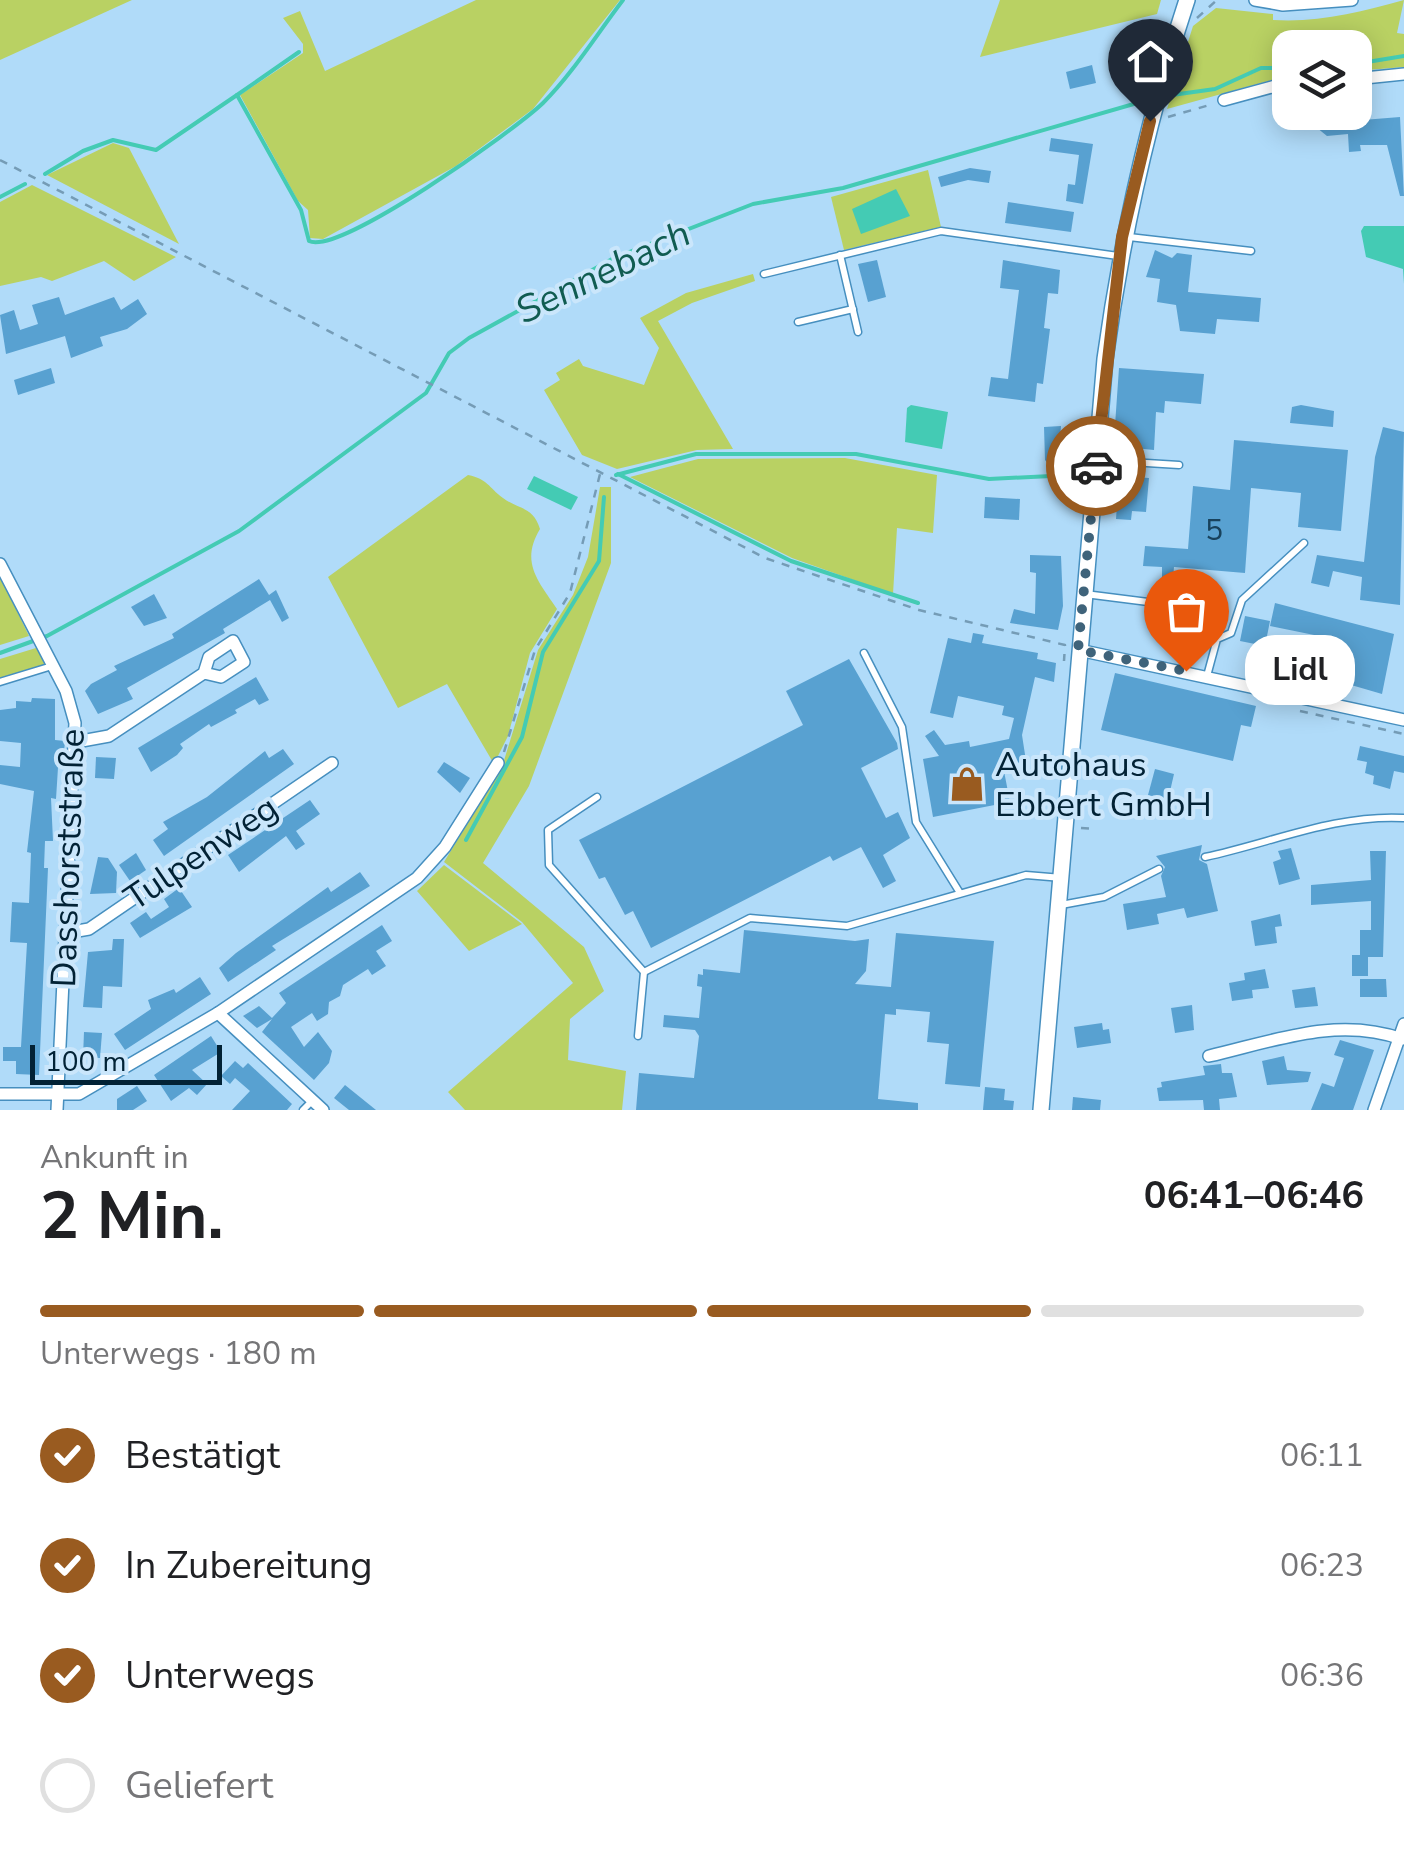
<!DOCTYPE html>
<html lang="de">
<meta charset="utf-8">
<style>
body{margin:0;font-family:"Nunito Sans",sans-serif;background:#f6f6f6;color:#202124;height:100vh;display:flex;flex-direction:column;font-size:38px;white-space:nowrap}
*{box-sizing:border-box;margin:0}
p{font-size:32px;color:#757577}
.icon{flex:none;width:55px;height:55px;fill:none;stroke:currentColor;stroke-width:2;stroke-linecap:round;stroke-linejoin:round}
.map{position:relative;height:1110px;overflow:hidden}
.details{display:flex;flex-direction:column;background:#fff;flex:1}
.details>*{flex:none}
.buttons{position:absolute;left:1272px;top:30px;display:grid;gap:20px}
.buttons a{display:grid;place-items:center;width:100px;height:100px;border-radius:20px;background:#fff;box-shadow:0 5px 25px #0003;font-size:50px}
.scale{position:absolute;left:30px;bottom:25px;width:192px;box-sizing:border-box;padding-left:10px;border:5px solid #022235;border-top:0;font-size:28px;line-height:35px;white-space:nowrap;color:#022235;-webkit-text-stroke:8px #cae6fb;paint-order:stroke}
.pin{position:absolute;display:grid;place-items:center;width:85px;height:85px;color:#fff;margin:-102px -42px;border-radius:50% 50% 50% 0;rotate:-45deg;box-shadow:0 0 10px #0007}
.pin .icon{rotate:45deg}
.courier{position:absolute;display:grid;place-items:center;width:100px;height:100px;margin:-50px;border:8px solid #995b20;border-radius:50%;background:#fff;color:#222;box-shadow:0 2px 12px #0007}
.bubble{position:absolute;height:70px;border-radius:30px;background:#fff;box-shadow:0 5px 25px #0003;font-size:32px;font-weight:700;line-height:70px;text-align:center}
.overview em{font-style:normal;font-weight:700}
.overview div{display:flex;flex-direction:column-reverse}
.overview{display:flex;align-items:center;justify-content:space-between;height:170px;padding:0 40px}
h1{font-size:65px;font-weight:700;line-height:75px}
.bar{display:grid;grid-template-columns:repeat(4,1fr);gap:15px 10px;align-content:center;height:120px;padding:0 40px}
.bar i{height:12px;border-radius:8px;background:#e0e0e0}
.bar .current{background:#995b20}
.bar p{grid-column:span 4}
ol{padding:0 40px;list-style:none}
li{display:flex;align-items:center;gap:30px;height:110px}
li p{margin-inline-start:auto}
li .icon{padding:10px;border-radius:50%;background:#995b20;color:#fff;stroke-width:4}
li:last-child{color:#757577}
li i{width:55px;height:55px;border:5px solid #e0e0e0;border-radius:50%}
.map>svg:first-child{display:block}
</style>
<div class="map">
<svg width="1404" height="1110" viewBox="0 0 1404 1110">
<rect width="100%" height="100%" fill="#b0dbf9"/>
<g fill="#b9d163">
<polygon points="0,0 132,0 0,60"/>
<polygon points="476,0 620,0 533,109 456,166 323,239 310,238 308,210 298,201 240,95 303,53 303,44 283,18 300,11 325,71"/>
<polygon points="1000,0 1161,0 1157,14 980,57"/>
<path d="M1404 0 1397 33 1404 34V67L1355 71V48H1290V75L1167 109 1193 26 1216 8 1273 14V20C1318 23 1360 12 1404 0Z"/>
<polygon points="113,143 129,148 179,244 47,175"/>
<polygon points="928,170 941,227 844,250 831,197"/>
<polygon points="32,185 176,257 134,281 104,261 52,281 41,277 0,286 0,202"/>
<polygon points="753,274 755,281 692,303 658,321 733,449 697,450 617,469 582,455 544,390 560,380 556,373 579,359 583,366 644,385 659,348 640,318 686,293"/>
<polygon points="845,458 937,475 933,533 897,528 893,594 792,558 630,477 698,459"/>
<path d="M468 475C488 479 488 487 503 498 519 510 533 506 540 529 520 562 538 581 557 609L530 653 508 736 494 764 447 684 398 708 328 577Z"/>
<polygon points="600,487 611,487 611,563 529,786 483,863 584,947 604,991 570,1019 568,1060 626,1071 622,1110 465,1110 448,1092 573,983 522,922 444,862 502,767 538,650 573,595 588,557"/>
<polygon points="0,576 29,636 0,645"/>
<polygon points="36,648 46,665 0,678 0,659"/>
<polygon points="444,865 522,924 469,951 417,891"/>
</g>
<g fill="#44cbb4">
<polygon points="896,189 910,216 861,234 852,209"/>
<polygon points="1364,226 1404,226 1404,284 1403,269 1366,257 1361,231"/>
<polygon points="911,405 948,412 942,449 905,442 907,408"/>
<polygon points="534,476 578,497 571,510 527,489"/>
</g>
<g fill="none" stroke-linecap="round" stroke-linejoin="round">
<g stroke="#44cbb4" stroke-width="4">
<polyline points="1355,64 1404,56"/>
<polyline points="237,95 299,52"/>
<polyline points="1165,96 1215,89 1261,68 1290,68"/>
<path d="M45 174 83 151 113 140 156 150 237 95 301 210 309 241C339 256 515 130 543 103 573 73 597 34 623 0"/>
<polyline points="0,197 25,184"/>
<polyline points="618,474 791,561 918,603"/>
<polyline points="616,475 696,454 856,454 989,479 1071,475"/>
<polyline points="0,653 47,636 239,531 426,393 449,353 469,338 614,258 753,204 843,188 1151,99"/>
<polyline points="466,840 522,737 543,652 599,561 604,497"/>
</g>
</g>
<g fill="#58a1d1">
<polygon points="1092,65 1096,83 1070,89 1066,72"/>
<polygon points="1319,112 1338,122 1400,117 1404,196 1400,196 1387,145 1360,145 1361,151 1349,152 1348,134 1327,136 1311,123"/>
<polygon points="1051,138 1093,144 1083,204 1066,201 1068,184 1075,185 1079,155 1049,151"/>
<polygon points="970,168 991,171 989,183 968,180 941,187 938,177"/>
<polygon points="1008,202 1074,212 1071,232 1005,223"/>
<polygon points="1155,250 1172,258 1177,253 1192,255 1188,292 1261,298 1259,322 1217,319 1215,334 1180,331 1176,305 1157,302 1160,279 1146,277"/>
<polygon points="877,260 886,297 868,302 858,264"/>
<polygon points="1003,260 1060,270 1058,294 1048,293 1044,328 1050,329 1043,384 1037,383 1035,402 988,396 991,377 1008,379 1019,290 1000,288"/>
<polygon points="59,297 65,315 114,297 121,310 138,299 147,314 127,329 100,337 103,346 71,358 65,336 6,354 0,315 14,310 20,330 38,324 32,305"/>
<polygon points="51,368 55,383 18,395 14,380"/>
<polygon points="1119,368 1204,374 1201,404 1165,401 1164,413 1156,412 1154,450 1134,448 1134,455 1113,454"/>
<polygon points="1301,405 1334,411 1333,427 1290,423 1292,407"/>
<polygon points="1061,426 1060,439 1066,440 1064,463 1050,466 1045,460 1044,427"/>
<polygon points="1383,427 1404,432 1400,605 1360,600 1362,577 1333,571 1329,587 1311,583 1317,555 1364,562 1375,457"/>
<polygon points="1234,440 1348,450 1341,531 1298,527 1301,493 1251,488 1245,573 1174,567 1173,579 1162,578 1162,567 1143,566 1145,546 1188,549 1193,486 1230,490"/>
<polygon points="1134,477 1149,478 1146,512 1132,511 1131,520 1116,519 1118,491 1133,492"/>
<polygon points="985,497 1020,499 1019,520 984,518"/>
<polygon points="1030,555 1061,556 1063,606 1058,630 1010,623 1014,609 1035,614 1036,573 1030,572"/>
<polygon points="259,579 269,595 276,590 289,618 282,622 270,600 223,629 225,633 127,688 133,699 98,714 85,691 91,684 117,670 114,666 174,638 172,634"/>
<polygon points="154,594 167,618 144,626 131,607"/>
<polygon points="1169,599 1185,603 1170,642 1158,639"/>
<polygon points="1275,603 1394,634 1382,694 1334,680 1332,686 1310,682 1319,636 1270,626"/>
<polygon points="1245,616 1270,621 1265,646 1240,641"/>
<polygon points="973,633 984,635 982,643 1038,653 1037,659 1056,663 1054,682 1035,677 1022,735 1026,761 1003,766 1010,802 933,817 923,759 939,756 925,736 934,730 945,745 969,741 970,747 1009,739 1014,718 1002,715 1004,706 958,696 953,718 930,713 948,638 971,643"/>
<polygon points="849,659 897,743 898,749 861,768 886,818 898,812 910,838 883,855 896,881 883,888 861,847 833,861 830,856 651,948 633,911 625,915 605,877 599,879 579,840 803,725 786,691"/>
<polygon points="1115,673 1256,706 1251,727 1241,725 1233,761 1101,730"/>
<polygon points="256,677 269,700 259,705 255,699 235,710 237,713 211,727 209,724 180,744 183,748 177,755 151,772 138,748"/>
<polygon points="32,698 55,699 55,740 65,741 64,752 59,752 56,799 51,798 53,841 45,841 44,868 48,868 39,1075 16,1074 16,1061 3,1061 3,1047 21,1047 27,943 10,942 12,902 29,903 31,853 27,852 34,791 0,784 0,765 20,767 21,743 0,741 0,710 16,708 16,701 31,702"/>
<polygon points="1360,746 1404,756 1404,773 1394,771 1390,789 1373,784 1374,776 1365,773 1367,762 1357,760"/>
<polygon points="283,749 294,764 164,856 153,840 168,829 163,822 207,797 265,751 269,758"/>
<polygon points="96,757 116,758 114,779 95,778"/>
<polygon points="444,762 470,778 460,793 437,772"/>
<polygon points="1155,769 1174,774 1168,800 1148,795"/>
<polygon points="310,800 320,814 296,831 305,844 296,850 286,836 239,872 228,855"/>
<polygon points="1202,845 1199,860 1207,864 1218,911 1187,918 1184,908 1157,914 1159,924 1127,930 1123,904 1166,897 1161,876 1165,867 1156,856"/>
<polygon points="1291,848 1300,879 1279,885 1273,862 1281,859 1278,851"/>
<polygon points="1370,851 1386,851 1383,957 1368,957 1368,976 1352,976 1352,955 1360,955 1360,930 1371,930 1371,901 1311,905 1311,885 1371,880"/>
<polygon points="136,853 146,870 130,881 119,865"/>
<polygon points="98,857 108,858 117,872 116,893 90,894"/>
<polygon points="360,872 370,886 272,946 276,950 228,982 219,968 236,953 328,887 331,892"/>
<polygon points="179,888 192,907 140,938 130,923 146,912 151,919 169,907 164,899"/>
<polygon points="1280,914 1282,926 1275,927 1277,943 1255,946 1251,921"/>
<polygon points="382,925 392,941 376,951 386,966 372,975 368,969 343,985 340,996 329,1002 328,1014 317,1021 312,1013 291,1027 304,1047 318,1032 332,1051 329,1063 314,1080 262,1032 272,1019 257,1028 243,1016 259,1006 272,1018 286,1003 279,993"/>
<polygon points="744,930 855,941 869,939 866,971 855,984 891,987 896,933 994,941 980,1087 945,1084 949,1044 927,1042 930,1012 896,1009 896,1015 885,1014 878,1099 918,1103 918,1110 636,1110 639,1073 694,1078 699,1036 695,1030 663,1027 664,1015 699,1018 702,987 697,986 698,974 703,975 703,969 740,973"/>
<polygon points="113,939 124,939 122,987 103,986 102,1008 83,1007 88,952 112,950"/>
<polygon points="1265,969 1269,988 1252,990 1253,998 1232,1001 1229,983 1245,980 1244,973"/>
<polygon points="200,977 211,994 125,1050 114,1034 151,1009 148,1000 174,989 176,993"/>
<polygon points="1360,979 1386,979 1387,997 1360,997"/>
<polygon points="1315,987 1318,1006 1295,1008 1292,990"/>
<polygon points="1192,1005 1194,1030 1175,1033 1171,1008"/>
<polygon points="1102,1023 1103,1030 1109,1029 1111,1043 1077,1048 1074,1027"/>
<polygon points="84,1032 102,1033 100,1058 83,1057"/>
<polygon points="211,1036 221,1052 192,1070 207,1084 197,1095 189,1088 171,1101 154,1075"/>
<polygon points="1340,1040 1374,1050 1353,1110 1311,1110 1322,1083 1334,1087 1344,1058 1334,1055"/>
<polygon points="1284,1056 1287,1070 1311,1072 1308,1082 1267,1085 1262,1061"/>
<polygon points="235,1061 243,1068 248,1063 292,1104 287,1110 232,1110 250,1091 235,1078 230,1084 221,1076"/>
<polygon points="1221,1064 1222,1073 1232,1073 1237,1097 1219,1099 1220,1110 1204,1110 1203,1100 1159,1101 1157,1088 1162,1087 1161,1082 1205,1075 1203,1066"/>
<polygon points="345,1085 376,1110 349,1110 334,1098"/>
<polygon points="137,1086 147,1101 133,1110 117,1110 117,1099"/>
<polygon points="985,1087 1005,1089 1004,1100 1014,1101 1013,1110 983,1110"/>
<polygon points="1073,1097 1101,1100 1100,1110 1072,1110"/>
</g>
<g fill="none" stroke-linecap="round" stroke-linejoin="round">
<defs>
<g id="service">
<polyline points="1129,237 1251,251"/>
<polyline points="840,255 858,332"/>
<polyline points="764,274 941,231 1118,256"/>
<polyline points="798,322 853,309"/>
<polyline points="1098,460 1179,465"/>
<polyline points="1085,594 1156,603"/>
<polyline points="864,653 902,727 916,822 960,893"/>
<polyline points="1207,676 1217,639 1231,633 1242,600 1304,543"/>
<polyline points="0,682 52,666"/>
<polyline points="597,797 548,830 549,865 644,972 638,1036"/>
<path d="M1205 857C1271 843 1336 814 1404 818"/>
<polyline points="1061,905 1104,897 1159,869"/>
<polyline points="644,972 750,918 847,926 1026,875 1062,878"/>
<polyline points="303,1110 312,1101"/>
</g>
<g id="minor">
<polyline points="1255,0 1283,5 1352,0"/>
<polyline points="1355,79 1404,74"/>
<polyline points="1224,100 1290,82"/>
<polyline points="0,564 66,691 75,723 57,1110"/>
<polyline points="1079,650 1404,720"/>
<polyline points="76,742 109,736 204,673 221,677 244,662 233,641 209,657 204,673"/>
<polyline points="66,933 89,929 332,763"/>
<polyline points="218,1013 323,1110"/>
<path d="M1209 1056C1274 1041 1337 1016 1402 1039"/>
<polyline points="0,1094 79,1094 218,1013 417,878 445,847 498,763"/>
<polyline points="1374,1110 1404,1024"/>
</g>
<path id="secondary" d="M1041 1110 1105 359C1122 236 1148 118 1187 0"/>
</defs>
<use href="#service" stroke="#468fbf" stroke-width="9"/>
<use href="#minor" stroke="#468fbf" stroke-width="14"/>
<use href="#secondary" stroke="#468fbf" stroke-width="18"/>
<g stroke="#759cb6" stroke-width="2.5" stroke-dasharray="8 8" stroke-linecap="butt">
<polyline points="1197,18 1217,0"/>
<polyline points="1168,117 1213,104"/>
<polyline points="0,160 765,558 919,610 1065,645 1064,661"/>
<polyline points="1300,711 1404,734"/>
<polyline points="504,752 535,650 570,593 600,474"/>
<polyline points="1081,828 1095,829"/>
</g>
<use href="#service" stroke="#fff" stroke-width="6"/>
<use href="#minor" stroke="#fff" stroke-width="11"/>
<use href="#secondary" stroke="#fff" stroke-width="15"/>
</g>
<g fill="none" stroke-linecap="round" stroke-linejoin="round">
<polyline stroke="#3f637a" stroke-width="10" stroke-dasharray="0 18" points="1096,466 1078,650 1186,671"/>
<polyline stroke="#995b20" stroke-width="12" points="1096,466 1122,237 1150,121"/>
</g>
<defs>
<symbol id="shop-bare" viewBox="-9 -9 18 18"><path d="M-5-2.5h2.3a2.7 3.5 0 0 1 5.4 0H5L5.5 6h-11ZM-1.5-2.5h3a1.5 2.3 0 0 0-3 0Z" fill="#995b20" stroke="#cae6fb" stroke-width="2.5" paint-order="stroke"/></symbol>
</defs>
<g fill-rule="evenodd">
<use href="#shop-bare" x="942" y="759" width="50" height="50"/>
</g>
<g text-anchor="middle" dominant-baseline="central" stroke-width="8" stroke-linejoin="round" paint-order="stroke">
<g font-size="30" fill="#18425c">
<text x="1214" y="530">5</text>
</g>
<g font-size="35" fill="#022235" stroke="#cae6fb" text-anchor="start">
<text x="995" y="764">Autohaus<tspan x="995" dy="40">Ebbert GmbH</tspan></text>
</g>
<g font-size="35" fill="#022235" stroke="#cae6fb">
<text transform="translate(201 853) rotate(-34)">Tulpenweg</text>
<text transform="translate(68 858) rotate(-88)">Dasshorststraße</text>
</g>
<g font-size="38" font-style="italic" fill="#115c51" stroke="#cae6fb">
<text transform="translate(603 272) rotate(-26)">Sennebach</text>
</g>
</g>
</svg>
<div class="buttons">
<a><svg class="icon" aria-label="layers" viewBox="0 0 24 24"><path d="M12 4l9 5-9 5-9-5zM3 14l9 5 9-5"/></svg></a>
</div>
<div class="scale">100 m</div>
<div class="pin" style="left:1186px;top:671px;background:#ea580c"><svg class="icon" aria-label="bag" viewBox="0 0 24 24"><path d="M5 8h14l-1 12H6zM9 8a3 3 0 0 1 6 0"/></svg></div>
<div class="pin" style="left:1150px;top:121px;background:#1f2937"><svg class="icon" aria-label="home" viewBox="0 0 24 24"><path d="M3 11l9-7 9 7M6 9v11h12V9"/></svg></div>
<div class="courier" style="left:1096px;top:466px"><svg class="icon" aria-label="car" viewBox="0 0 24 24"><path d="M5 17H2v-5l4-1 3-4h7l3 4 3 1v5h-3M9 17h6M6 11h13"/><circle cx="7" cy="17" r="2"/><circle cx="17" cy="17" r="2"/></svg></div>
<div class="bubble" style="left:1245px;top:635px;width:110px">Lidl</div>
</div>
<section class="details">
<div class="overview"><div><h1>2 Min.</h1><p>Ankunft in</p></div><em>06:41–06:46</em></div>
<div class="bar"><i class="current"></i><i class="current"></i><i class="current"></i><i></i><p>Unterwegs · 180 m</p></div>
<ol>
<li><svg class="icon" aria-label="check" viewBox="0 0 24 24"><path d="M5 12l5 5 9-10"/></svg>Bestätigt<p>06:11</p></li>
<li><svg class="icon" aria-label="check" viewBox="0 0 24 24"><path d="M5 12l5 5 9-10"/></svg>In Zubereitung<p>06:23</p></li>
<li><svg class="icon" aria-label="check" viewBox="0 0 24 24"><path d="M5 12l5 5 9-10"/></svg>Unterwegs<p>06:36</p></li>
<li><i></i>Geliefert</li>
</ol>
</section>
